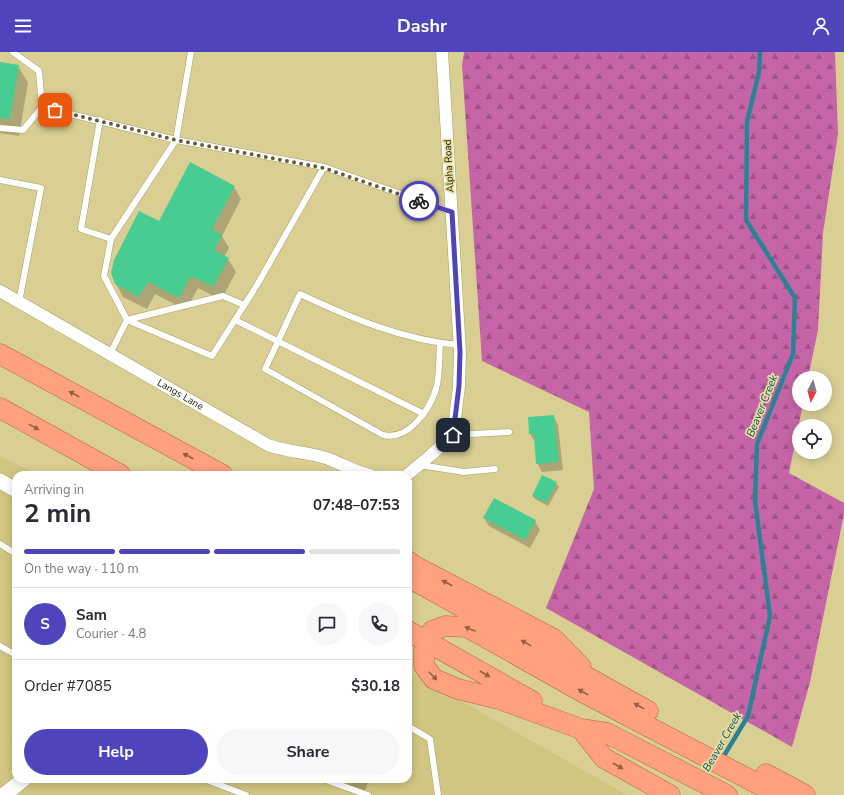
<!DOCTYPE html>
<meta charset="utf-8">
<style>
body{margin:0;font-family:"Nunito Sans",sans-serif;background:#f7f7f7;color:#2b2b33;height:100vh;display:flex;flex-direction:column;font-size:15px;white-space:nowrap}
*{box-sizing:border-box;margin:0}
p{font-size:13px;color:#7c7c81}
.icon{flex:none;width:22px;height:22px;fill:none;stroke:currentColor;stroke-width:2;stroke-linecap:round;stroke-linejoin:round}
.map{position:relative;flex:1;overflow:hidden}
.panel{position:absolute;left:12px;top:419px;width:400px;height:312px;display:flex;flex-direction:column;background:#fff;border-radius:12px;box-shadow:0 2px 10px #0003}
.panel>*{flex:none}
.needle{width:26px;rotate:186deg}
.tools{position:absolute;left:792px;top:319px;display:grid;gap:8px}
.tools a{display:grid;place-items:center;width:40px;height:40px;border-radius:50%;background:#fff;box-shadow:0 2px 10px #0003;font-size:20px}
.pin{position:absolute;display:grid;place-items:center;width:34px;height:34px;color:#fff;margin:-17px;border-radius:8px;box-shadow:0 2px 6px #0006}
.courier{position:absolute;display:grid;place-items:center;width:40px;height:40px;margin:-20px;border:3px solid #4e45bc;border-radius:50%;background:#fff;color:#222;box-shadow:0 1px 5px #0007}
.overview em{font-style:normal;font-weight:700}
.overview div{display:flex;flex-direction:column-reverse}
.overview{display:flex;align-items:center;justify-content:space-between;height:68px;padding:0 12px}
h1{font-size:26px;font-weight:700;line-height:30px}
.bar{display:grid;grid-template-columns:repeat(4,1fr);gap:6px 4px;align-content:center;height:48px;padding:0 12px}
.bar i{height:5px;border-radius:3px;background:#e1e1e2}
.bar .current{background:#4e45bc}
.bar p{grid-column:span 4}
.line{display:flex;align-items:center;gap:10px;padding:0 12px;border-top:1px solid #e1e1e2}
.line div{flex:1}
.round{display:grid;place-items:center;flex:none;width:42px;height:42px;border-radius:21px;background:#f7f7f7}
.primary-button{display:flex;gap:8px;margin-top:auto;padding:8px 12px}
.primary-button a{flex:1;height:46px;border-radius:24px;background:#4e45bc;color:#fff;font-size:16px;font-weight:700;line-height:46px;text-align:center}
.primary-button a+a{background:#f7f7f7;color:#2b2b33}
header{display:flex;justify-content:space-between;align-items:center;height:52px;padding:0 12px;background:#4e45bc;color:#fff;font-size:18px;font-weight:700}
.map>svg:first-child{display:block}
</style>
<header><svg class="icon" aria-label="menu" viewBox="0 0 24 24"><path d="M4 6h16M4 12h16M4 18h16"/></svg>Dashr<svg class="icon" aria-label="person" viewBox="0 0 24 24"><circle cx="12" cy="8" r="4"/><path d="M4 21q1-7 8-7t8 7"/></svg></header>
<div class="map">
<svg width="844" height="743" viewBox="0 0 844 743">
<defs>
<pattern id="forest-firs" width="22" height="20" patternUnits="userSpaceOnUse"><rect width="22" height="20" fill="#c565a7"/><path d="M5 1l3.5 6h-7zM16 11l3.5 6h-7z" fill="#a05386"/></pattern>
</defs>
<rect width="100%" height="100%" fill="#d9cf93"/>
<polygon fill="#d1c681" points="0,404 39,423 16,423 16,727 408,727 408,619 627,743 0,743"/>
<polygon fill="url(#forest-firs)" points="464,0 835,0 838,82 823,181 818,278 808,326 799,326 799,352 803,352 789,421 844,451 844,462 810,630 792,695 546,556 594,437 589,360 482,309 462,13"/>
<g fill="#0003">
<polygon points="0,11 18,14 28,31 19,84 0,81"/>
<polygon points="234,135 241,147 222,184 229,196 224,205 228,207 236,220 221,248 198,236 186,258 155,242 147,257 123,245 116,232 159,171"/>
<polygon points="553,364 558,373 563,418 542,420 537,411 536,391 530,382"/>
<polygon points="556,431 559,435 548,454 535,447 533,444"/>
<polygon points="484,466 535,469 540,478 530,496 489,474"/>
<polygon points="324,727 369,727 364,742"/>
</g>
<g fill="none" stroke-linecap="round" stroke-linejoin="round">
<polyline stroke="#2a8393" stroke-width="4.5" points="722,707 748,664 770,564 755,449 757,392 793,302 795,246 746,168 747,70 759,20 760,0"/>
</g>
<g fill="#47cd91">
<polygon points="0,10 19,13 10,67 0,66"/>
<polygon points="190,110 235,134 212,177 222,183 214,198 229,206 213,235 191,224 179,246 148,230 139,245 115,232 111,221 114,208 139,159 159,169"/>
<polygon points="554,363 559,410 536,412 534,382 529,382 528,365"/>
<polygon points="542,423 557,430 546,451 532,444"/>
<polygon points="494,446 536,468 525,488 483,466"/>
</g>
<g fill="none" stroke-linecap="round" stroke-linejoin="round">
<defs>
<g id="service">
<polyline points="13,0 39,19 42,55"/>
<polyline points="100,68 81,177 111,187"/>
<polyline points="0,76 23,78 42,55 176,88 191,0"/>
<polyline points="0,128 41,136 19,250"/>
<polyline points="127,268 212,304 257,233 324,115"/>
<polyline points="127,268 223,244 244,253"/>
<polyline points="235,268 424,362"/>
<path d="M440 291C439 306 440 323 436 337 429 359 408 389 383 383L265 317 300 242C351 266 403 288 459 293"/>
<polyline points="110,302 127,268 104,224 111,187 176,88 324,115 452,160"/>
<polyline points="453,383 509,380"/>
<polyline points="420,413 464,420 495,417"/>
<polyline points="0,492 16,502"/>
<polyline points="0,594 16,603"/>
<polyline points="408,674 430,687 438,743"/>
<polyline points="204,727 246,743"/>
<polyline points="323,727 368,743"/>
</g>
<g id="minor">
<path id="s1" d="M0 239 268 393C287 400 307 400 326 406 341 411 354 420 370 423"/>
<polyline points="407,423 431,403 453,383 459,334 460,300 442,0"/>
</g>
<g id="tertiary">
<polyline points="0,429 16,438"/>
<polyline points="4,743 24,727"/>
</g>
<g id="trunk">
<polyline points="0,302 223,423"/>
<polyline points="0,356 121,423"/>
<polyline points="408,509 413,513 554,587 581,615"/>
<polyline points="408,525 648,659"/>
<polyline points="408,579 532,649"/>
<polyline points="581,677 604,706 670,743"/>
<polyline points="766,722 805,743"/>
<polyline points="727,743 607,681 581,677 499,647 458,637 434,627 424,614 424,599 432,579 445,574 467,575 586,642 779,743"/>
</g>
</defs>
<use href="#service" stroke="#a99f65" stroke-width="7"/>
<use href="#minor" stroke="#a99f65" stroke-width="13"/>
<use href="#tertiary" stroke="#a99f65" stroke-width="16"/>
<use href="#trunk" stroke="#b26440" stroke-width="21"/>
<use href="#service" stroke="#fff" stroke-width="6"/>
<use href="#minor" stroke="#fff" stroke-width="12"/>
<use href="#tertiary" stroke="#fff" stroke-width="15"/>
<use href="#trunk" stroke="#ffa07e" stroke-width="20"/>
</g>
<defs><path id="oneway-solid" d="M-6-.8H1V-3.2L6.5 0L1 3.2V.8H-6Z"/></defs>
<g fill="#926042">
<use href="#oneway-solid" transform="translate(74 342) rotate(-152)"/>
<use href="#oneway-solid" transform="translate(34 375) rotate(29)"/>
<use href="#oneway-solid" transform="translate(188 404) rotate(-152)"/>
<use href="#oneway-solid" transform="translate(447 531) rotate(-152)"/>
<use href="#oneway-solid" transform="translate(470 577) rotate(-158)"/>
<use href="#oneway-solid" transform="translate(526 591) rotate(-151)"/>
<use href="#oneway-solid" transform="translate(485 622) rotate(30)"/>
<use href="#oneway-solid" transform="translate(433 624) rotate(45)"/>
<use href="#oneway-solid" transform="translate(583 640) rotate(-151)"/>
<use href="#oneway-solid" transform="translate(639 654) rotate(-151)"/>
<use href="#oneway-solid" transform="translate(618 714) rotate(30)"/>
</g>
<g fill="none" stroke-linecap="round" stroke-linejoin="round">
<polyline stroke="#635d38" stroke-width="4" stroke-dasharray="0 7.2" points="55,58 176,88 324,116 419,149"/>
<polyline stroke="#4e45bc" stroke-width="5" points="419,149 452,160 460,300 459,334 453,383"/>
</g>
<g text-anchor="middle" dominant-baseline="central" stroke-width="3.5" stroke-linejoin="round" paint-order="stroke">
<g font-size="10" fill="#242007" stroke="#e6dda0">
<text transform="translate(449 114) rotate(-93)">Alpha Road</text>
<text stroke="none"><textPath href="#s1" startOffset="208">Langs Lane</textPath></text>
</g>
<g font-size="11" font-style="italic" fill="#085162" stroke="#e6dda0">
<text transform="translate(762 354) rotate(-68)">Beaver Creek</text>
<text transform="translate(722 690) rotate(-60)">Beaver Creek</text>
</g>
</g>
</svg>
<div class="tools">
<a><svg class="needle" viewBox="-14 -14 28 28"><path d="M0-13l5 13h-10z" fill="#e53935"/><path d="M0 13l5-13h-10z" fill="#7c7c81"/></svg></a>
<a><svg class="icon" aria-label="locate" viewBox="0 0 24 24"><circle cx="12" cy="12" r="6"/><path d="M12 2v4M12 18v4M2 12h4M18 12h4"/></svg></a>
</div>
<div class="pin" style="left:55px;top:58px;background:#ea580c"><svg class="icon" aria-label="bag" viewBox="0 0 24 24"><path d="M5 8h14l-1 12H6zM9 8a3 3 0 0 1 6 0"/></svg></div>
<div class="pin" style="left:453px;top:383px;background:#1f2937"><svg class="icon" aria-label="home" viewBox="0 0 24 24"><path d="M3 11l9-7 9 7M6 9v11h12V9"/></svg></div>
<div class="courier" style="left:419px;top:149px"><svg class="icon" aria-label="bike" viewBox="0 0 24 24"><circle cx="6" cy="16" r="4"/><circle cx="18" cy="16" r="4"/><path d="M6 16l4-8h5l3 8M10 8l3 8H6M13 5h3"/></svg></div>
<section class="panel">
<div class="overview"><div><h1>2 min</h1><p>Arriving in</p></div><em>07:48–07:53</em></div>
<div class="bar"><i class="current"></i><i class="current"></i><i class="current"></i><i></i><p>On the way · 110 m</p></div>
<div class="line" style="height:72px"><b class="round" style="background:#4e45bc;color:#fff">S</b><div><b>Sam</b><p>Courier · 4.8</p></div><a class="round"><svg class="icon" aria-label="chat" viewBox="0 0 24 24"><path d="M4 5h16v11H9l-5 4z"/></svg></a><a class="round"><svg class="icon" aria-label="phone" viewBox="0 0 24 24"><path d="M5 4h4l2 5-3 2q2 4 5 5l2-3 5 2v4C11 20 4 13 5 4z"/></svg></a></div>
<div class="line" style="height:52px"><div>Order #7085</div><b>$30.18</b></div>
<div class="primary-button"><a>Help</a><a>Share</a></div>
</section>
</div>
